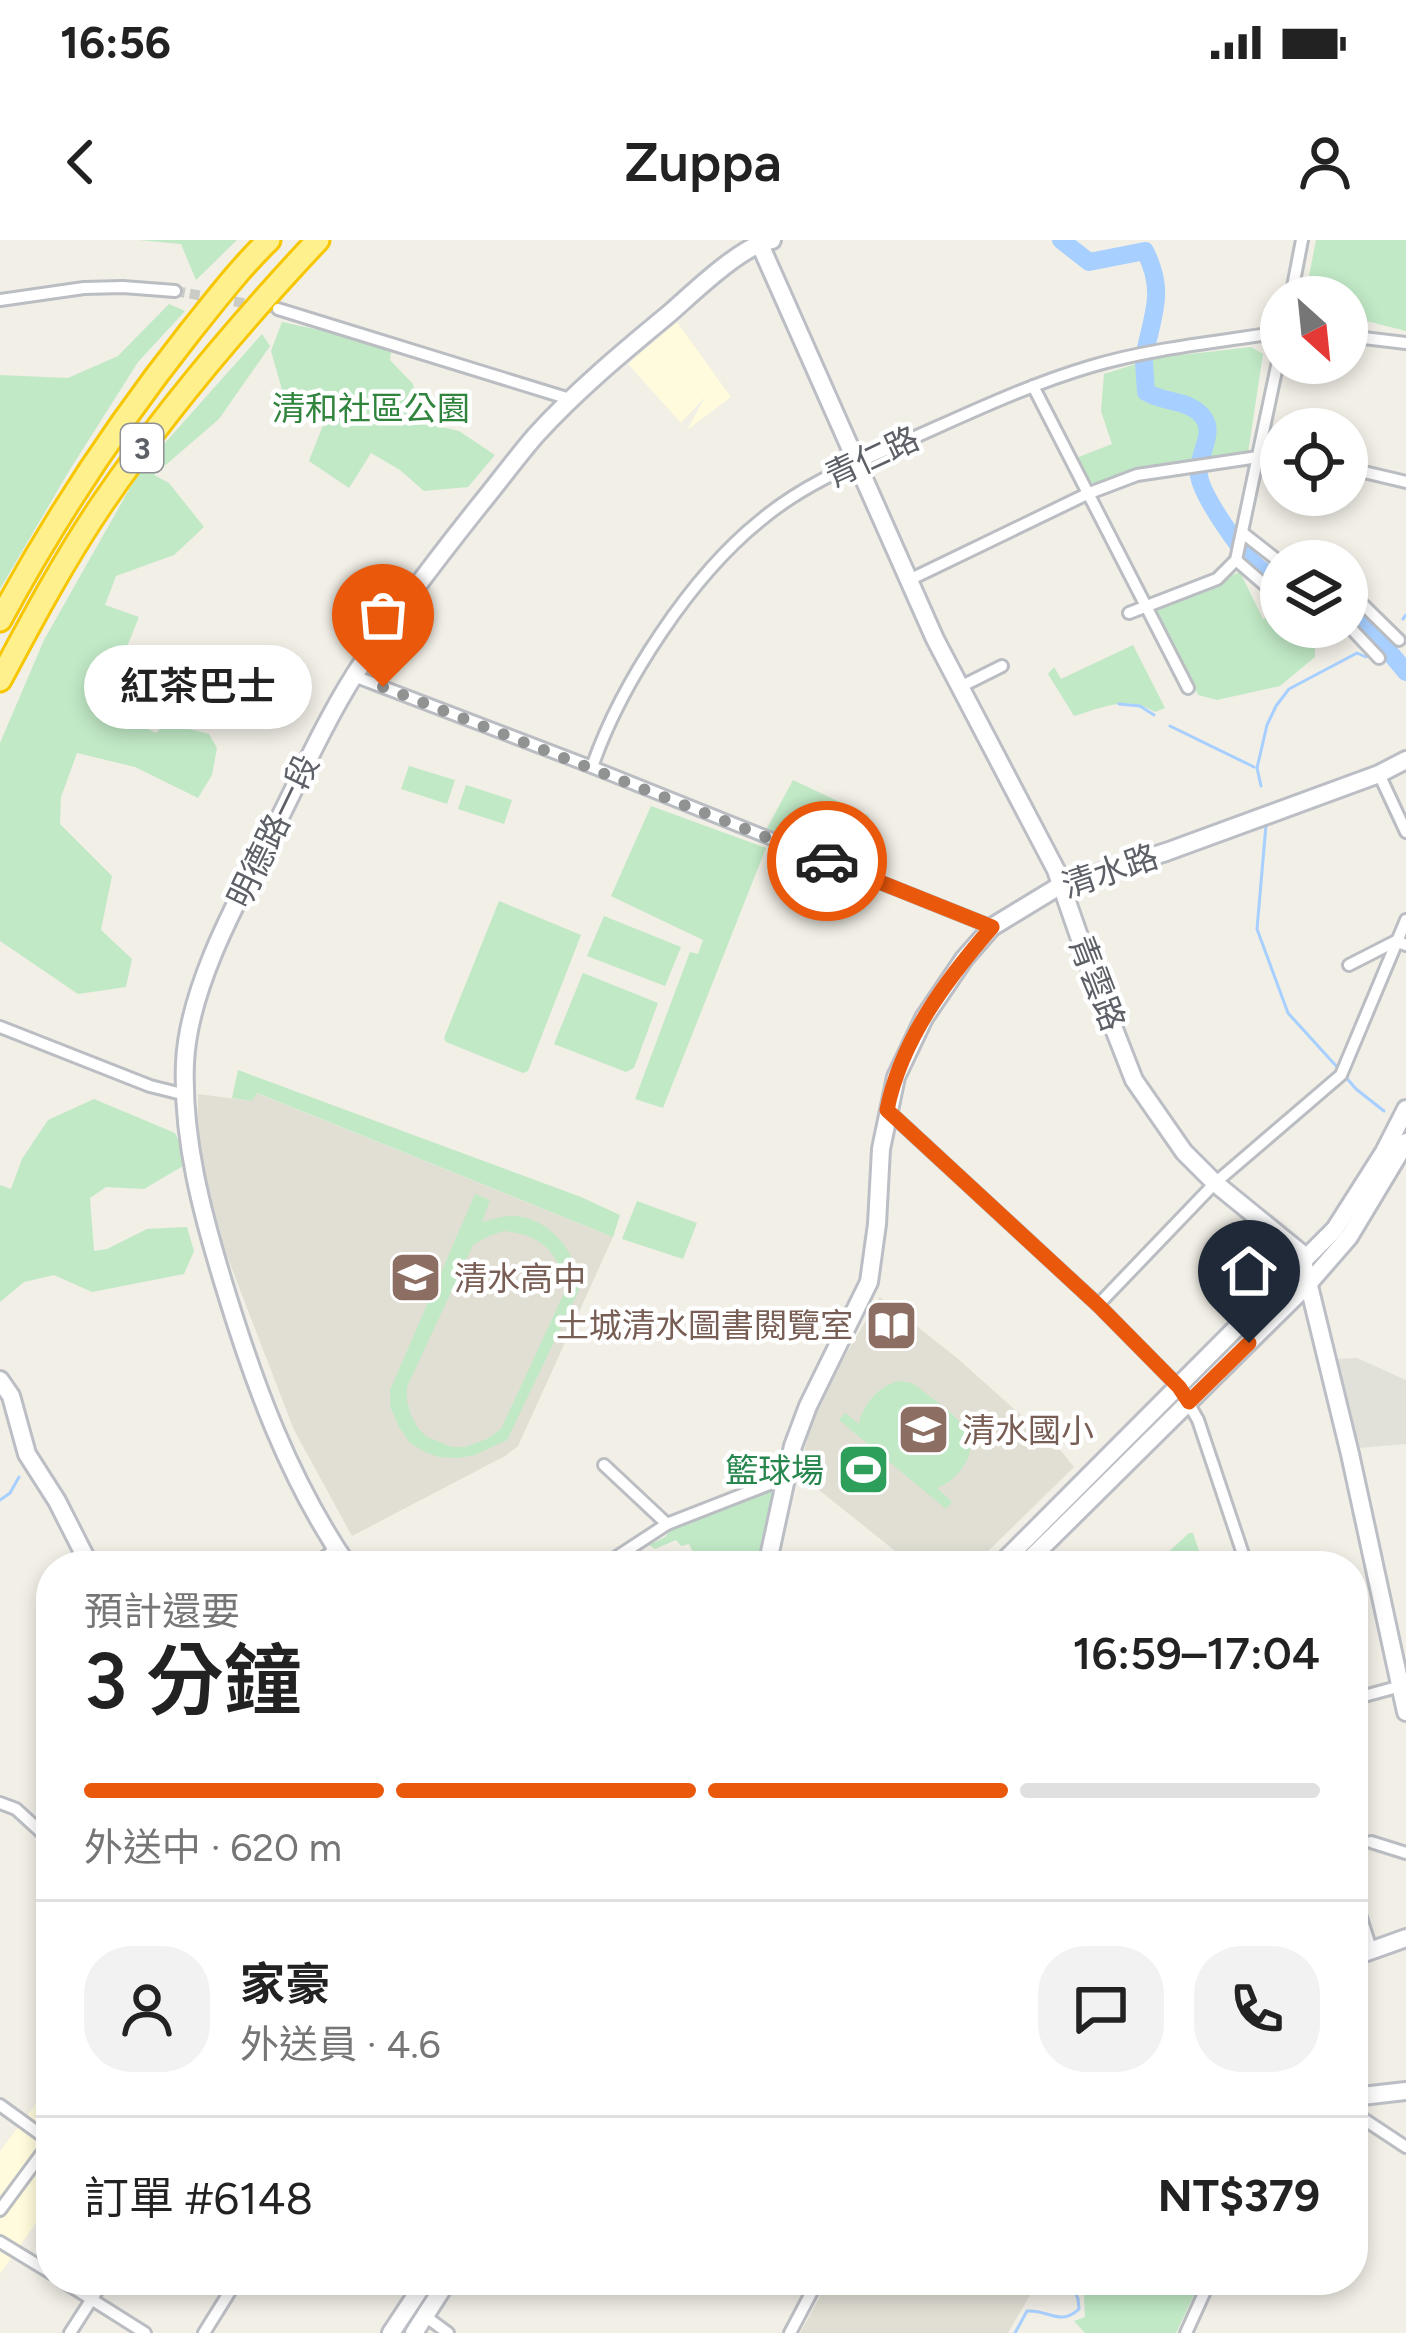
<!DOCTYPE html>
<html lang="zh-TW">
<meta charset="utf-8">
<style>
body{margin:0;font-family:Figtree,"Noto Sans TC",sans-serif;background:#f2f2f2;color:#222;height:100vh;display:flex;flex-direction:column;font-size:45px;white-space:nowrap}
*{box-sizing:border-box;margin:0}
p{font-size:39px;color:#767676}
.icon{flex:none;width:66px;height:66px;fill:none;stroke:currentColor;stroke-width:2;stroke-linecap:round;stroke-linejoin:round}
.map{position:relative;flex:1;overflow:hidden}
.drawer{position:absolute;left:36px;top:1311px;width:1332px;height:744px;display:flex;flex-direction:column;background:#fff;border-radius:48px;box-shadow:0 6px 18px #0003}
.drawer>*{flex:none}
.needle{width:78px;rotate:153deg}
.controls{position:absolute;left:1260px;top:36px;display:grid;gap:24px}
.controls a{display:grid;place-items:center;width:108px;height:108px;border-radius:50%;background:#fff;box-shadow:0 6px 18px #0003;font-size:60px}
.pin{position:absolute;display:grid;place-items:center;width:102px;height:102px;color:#fff;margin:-123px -51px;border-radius:50% 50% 50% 0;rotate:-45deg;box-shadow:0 0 12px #0007}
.pin .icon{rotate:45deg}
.courier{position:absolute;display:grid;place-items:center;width:120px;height:120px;margin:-60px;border:9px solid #ea580c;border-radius:50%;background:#fff;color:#222;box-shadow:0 3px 15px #0007}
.bubble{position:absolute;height:84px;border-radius:42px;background:#fff;box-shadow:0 6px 18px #0003;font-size:39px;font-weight:600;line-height:84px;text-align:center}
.headline em{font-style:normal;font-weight:600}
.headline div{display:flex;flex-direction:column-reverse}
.headline{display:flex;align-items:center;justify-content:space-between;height:204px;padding:0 48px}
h1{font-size:78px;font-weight:600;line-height:90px}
.bar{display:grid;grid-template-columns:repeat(4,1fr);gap:18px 12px;align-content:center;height:144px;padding:0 48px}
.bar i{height:15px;border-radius:9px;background:#e0e0e0}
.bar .on{background:#ea580c}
.bar p{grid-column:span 4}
.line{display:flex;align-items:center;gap:30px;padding:0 48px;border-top:3px solid #e0e0e0}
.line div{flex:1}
.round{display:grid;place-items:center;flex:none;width:126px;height:126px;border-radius:48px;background:#f2f2f2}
.status{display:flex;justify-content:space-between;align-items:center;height:84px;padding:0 60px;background:#fff;direction:ltr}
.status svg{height:33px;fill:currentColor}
header{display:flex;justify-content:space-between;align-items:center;height:156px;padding:0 48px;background:#fff;font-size:54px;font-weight:600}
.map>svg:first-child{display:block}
</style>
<div class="status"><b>16:56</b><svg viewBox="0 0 49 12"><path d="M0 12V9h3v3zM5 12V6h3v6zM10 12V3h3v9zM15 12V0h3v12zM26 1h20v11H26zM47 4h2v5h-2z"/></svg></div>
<header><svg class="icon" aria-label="back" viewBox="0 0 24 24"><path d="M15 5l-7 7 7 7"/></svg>Zuppa<svg class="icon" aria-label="person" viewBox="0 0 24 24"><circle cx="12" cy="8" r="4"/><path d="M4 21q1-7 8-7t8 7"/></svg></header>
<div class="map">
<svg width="1406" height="2093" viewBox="0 0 1406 2093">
<rect width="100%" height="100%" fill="#f1efe6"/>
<g fill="#fffbdc">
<polygon points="677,82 731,157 687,190 705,157 681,183 628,124"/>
<polygon points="51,1844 51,1962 0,2034 0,1911"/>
</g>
<polygon fill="#e1e1da" points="1357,1118 1406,1140 1406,1204 1359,1208 1335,1119"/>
<g fill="#e1dfd4">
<polygon points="256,853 613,997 518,1206 505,1216 352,1296 294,1190 217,990 203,930 198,885 198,854 252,861"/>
<polygon points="880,1057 957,1118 1061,1211 1074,1227 973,1326 914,1326 799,1234 814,1168"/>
<polygon points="829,2040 1010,2040 1032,2052 1008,2093 800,2093"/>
</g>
<g fill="#c1e9c6" fill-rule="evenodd">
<polygon points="139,0 237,0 196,40 181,4"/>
<polygon points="1316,0 1406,0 1406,91 1347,76 1347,57 1305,57"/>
<polygon points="169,64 185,71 138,122 69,231 0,349 0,135 68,138 118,116"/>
<polygon points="282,82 343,95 391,112 390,120 413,144 417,168 438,186 459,191 495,215 468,247 424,251 400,230 371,213 349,248 309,221 325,180 283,153 271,111"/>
<polygon points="262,94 270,106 219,179 154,235 169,243 204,287 174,315 116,336 105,365 139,377 103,466 156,493 166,483 209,494 217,508 212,535 198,558 135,527 77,513 61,557 60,584 112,636 101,690 132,719 126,747 78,754 0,701 0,503 44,400 139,232"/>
<polygon points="1251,107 1263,114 1248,213 1100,245 1087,241 1076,218 1112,204 1101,171 1104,134 1155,118"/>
<polygon points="1240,332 1263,379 1281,370 1281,387 1331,387 1315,408 1315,417 1280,446 1217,460 1198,455 1157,373 1160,367"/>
<path d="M1133 405 1165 468 1155 472C1128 455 1103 467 1074 476L1048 434 1054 427 1061 439Z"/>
<polygon points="409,526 455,540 447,564 401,549"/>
<polygon points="793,540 869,576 852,625 765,592"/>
<polygon points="466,545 512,560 504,584 458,569"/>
<polygon points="651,566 766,608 663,868 635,859 690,712 698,714 703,700 611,656"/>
<polygon points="499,661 581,695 528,831 523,833 446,802 444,798"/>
<polygon points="604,676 681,707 665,746 587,716"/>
<polygon points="583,733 658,763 634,828 626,832 554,804"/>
<polygon points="238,830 581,957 620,975 613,997 257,853 252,861 232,858"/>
<polygon points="94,859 175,893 185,913 183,926 144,949 106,947 90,958 94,1011 107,1009 147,989 187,987 194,1011 184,1034 92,1052 54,1035 24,1042 0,1062 0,945 11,949 22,919 48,880"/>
<path d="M475 954 490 960 482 982C491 980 501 976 511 976 548 975 581 1015 579 1050L507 1200 475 1215 458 1218 438 1217 425 1212 410 1203 399 1187 390 1166V1150ZM504 991C541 994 563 1014 564 1053L501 1189 487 1199 465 1207H452L427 1197 418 1188 411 1175 407 1161V1147L473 1005 489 996Z"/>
<polygon points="637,961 697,983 683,1019 622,999"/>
<path d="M899 1141 912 1143 918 1147C944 1169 992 1193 960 1231 952 1240 947 1244 937 1248L952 1262 946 1269 839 1180 845 1173 859 1184C862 1165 880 1145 899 1141Z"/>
<polygon points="776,1248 761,1326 686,1326 689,1324 686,1317 693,1312 689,1304 681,1306 676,1300 655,1309 649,1305 665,1297 672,1288"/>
<polygon points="1189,1293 1193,1293 1204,1326 1141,1326 1155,1312 1162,1318"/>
<polygon points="1077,2040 1181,2040 1195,2053 1176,2093 1085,2093 1074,2081 1085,2077 1084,2056"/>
</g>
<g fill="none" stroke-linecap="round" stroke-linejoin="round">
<g stroke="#a7cfff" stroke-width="3">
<polyline points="1403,379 1406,375"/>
<polyline points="1119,464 1140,466 1154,475"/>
<polyline points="1170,486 1254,527"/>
<polyline points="1261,546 1257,528 1267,485 1276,466 1289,449 1357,413 1366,417"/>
<polyline points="1266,585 1257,689 1288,773 1338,828"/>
<polyline points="1344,835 1356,849 1384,871"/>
<polyline points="0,1260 10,1253 19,1237"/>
<polyline points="1190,2040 1199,2048"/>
<path d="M1015 2093 1027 2071C1048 2069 1060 2087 1079 2069L1078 2059 1070 2040"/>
</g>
<g stroke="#a7cfff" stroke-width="18">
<path d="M1061 0 1089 22 1145 11C1164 49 1155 68 1146 108"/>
<path d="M1144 122 1146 152C1165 164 1193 159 1205 180 1214 196 1196 218 1199 236 1203 258 1245 319 1263 331 1269 334 1275 336 1281 339"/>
<polyline points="1347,366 1376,396 1406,432"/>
</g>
<polyline stroke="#ccccc6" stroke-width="10" stroke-dasharray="10 5" stroke-linecap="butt" points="175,51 278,69"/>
<defs>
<g id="street">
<polyline points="1291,57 1302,0"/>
<polyline points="0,60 84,48 123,47 175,51"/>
<polyline points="278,69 573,160"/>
<polyline points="1347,96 1406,103"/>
<polyline points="1033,146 1188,448"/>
<polyline points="1347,228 1406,242"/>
<polyline points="1244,294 1281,323"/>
<polyline points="1236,320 1266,346 1281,352"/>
<polyline points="909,340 1087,254 1137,235 1258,217 1281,220"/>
<polyline points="1347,349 1399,400"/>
<polyline points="1129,373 1217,339 1236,320 1281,107"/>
<polyline points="1347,384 1379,418"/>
<polyline points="354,436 592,527 992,687"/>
<polyline points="960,447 1002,426"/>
<path d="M592 527C621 443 691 336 761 280 801 246 849 226 897 205 961 177 1024 146 1092 126 1153 108 1218 102 1281 92"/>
<polyline points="1379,534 1406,592"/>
<polyline points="1349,725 1396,701 1406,705"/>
<polyline points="0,787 150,846 186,855"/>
<polyline points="887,870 1098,1065 1179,1147 1198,1180 1247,1326"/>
<polyline points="1098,1065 1215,943 1341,835 1406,680"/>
<polyline points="604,1225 667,1284"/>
<polyline points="312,1326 336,1309"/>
<polyline points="603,1326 667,1284 785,1238"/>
<polyline points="1353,1459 1401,1446"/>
<polyline points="0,1563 16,1569 51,1601"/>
<polyline points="1371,1602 1406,1613"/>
<polyline points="1353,1653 1372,1712"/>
<polyline points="0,1865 51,1902"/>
<polyline points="1362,1878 1406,1907"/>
<polyline points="0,1970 51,1901"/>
<polyline points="0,2002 51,2033"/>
<polyline points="61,2040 145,2093"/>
<polyline points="249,2040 260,2047"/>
<polyline points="425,2076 448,2093"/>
<polyline points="70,2093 104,2040"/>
<polyline points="204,2093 237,2040"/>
<polyline points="790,2093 818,2040"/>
<polyline points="1186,2093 1210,2040"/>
</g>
<g id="secondary">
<polyline points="758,0 935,399 1056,630 1089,725 1134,840 1184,912 1215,943 1301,1013 1350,1214 1406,1472"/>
<polyline points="0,1140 11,1156 27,1214 57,1261 90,1326"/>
<path d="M348 1326C289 1240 254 1144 224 1045 202 973 182 899 185 823 188 751 234 666 267 603 296 547 321 488 355 434 393 376 436 320 479 266 498 243 516 218 536 195 576 151 624 111 670 73 694 52 742 5 772 0"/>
<polyline points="767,1326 793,1206 808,1166 869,1042 877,984 881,909 896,837 924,778 964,719 992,687 1061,645 1166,612 1379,534 1406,520"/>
<polyline points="999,1326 1335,989 1384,912 1406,869"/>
<polyline points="1023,1326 1309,1043 1349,997 1406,902"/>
<polyline points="1353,1717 1406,1698"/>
<polyline points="1353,1857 1406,1851"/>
<polyline points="391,2093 426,2040"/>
<polyline points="414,2093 448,2040"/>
</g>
<g id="highway">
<path d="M0 380C55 278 118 183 190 92 215 61 240 28 269 0"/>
<path d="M0 440C32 380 64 320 102 264 166 170 240 83 318 0"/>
</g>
</defs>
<use href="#street" stroke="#babdc2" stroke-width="16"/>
<use href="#secondary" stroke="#bbbec4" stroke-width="22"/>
<use href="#highway" stroke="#f6c600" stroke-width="27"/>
<use href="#street" stroke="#fff" stroke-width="10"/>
<use href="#secondary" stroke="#fff" stroke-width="16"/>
<use href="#highway" stroke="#fff08e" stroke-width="21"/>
</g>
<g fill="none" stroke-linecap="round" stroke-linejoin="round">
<polyline stroke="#919393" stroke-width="12" stroke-dasharray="0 21.6" points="383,447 827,621"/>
<path stroke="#ea580c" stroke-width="15" d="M827 621 992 687C946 740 901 800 887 870L1098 1065 1179 1147 1189 1162 1249 1103"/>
</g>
<defs>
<symbol id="school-square" viewBox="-11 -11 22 22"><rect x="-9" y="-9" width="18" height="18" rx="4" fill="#8d6e63" stroke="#fff"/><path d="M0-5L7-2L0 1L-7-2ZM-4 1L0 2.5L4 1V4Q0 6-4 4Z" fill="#fff"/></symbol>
<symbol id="library-square" viewBox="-11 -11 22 22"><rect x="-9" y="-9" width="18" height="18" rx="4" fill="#8d6e63" stroke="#fff"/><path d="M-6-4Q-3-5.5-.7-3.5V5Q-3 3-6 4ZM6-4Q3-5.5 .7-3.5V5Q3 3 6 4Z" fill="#fff"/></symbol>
<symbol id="stadium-square" viewBox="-11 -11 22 22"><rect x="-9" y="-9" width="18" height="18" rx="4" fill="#2e9e5b" stroke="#fff"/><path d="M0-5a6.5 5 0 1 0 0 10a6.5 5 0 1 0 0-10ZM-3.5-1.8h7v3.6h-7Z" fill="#fff"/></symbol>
</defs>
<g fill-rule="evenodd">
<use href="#school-square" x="386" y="1008" width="59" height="59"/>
<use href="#library-square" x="862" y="1056" width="59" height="59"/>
<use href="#school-square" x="894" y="1160" width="59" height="59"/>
<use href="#stadium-square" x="834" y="1200" width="59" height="59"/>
</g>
<g text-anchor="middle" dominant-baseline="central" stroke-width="9" stroke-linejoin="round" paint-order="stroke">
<rect fill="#fff" stroke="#8e9095" stroke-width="3" x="121" y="184" width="42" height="48" rx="9"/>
<g font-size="30" font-weight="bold" fill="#5d6167">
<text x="142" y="208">3</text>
</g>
<g font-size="33" fill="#30843d" stroke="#fff">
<text x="371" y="168">清和社區公園</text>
</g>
<g font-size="33" fill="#5d6167" stroke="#fff">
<text transform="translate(872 217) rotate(-25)">青仁路</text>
<text transform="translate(273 591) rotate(-64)">明德路一段</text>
<text transform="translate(1110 631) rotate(-19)">清水路</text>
<text transform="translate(1097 743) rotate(69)">青雲路</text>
</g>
<g font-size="33" fill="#785e54" stroke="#fff" text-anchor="start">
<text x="454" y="1038">清水高中</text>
<text x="853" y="1085" text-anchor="end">土城清水圖書閱覽室</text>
<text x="962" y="1190">清水國小</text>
</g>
<g font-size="33" fill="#27864d" stroke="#fff" text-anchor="end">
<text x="824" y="1230">籃球場</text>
</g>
</g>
</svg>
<div class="controls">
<a><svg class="needle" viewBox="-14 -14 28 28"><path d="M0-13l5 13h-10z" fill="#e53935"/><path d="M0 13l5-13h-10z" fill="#767676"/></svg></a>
<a><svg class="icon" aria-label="locate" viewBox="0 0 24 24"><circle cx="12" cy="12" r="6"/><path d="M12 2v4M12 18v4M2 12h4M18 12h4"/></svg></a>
<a><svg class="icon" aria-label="layers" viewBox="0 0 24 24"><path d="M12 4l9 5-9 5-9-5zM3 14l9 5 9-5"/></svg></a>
</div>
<div class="pin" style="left:383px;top:447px;background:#ea580c"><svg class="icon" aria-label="bag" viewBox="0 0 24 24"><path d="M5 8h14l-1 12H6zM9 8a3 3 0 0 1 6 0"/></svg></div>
<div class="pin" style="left:1249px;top:1103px;background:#1f2937"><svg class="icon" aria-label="home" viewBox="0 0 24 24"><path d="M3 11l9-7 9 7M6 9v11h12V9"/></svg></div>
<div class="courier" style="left:827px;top:621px"><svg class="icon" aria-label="car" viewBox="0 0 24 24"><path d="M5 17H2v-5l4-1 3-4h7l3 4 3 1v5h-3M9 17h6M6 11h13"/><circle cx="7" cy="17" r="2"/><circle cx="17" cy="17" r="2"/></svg></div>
<div class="bubble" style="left:84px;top:405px;width:228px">紅茶巴士</div>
<section class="drawer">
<div class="headline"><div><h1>3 分鐘</h1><p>預計還要</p></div><em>16:59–17:04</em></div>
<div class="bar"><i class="on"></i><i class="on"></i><i class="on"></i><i></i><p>外送中 · 620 m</p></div>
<div class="line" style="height:216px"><a class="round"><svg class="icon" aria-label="person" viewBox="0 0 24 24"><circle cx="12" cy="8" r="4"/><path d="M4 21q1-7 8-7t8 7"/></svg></a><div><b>家豪</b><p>外送員 · 4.6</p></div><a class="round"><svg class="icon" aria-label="chat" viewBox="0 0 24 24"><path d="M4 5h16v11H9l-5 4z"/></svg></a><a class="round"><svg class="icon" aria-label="phone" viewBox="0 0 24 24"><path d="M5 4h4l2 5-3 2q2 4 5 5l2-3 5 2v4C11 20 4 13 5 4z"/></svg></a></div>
<div class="line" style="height:156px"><div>訂單 #6148</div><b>NT$379</b></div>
</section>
</div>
